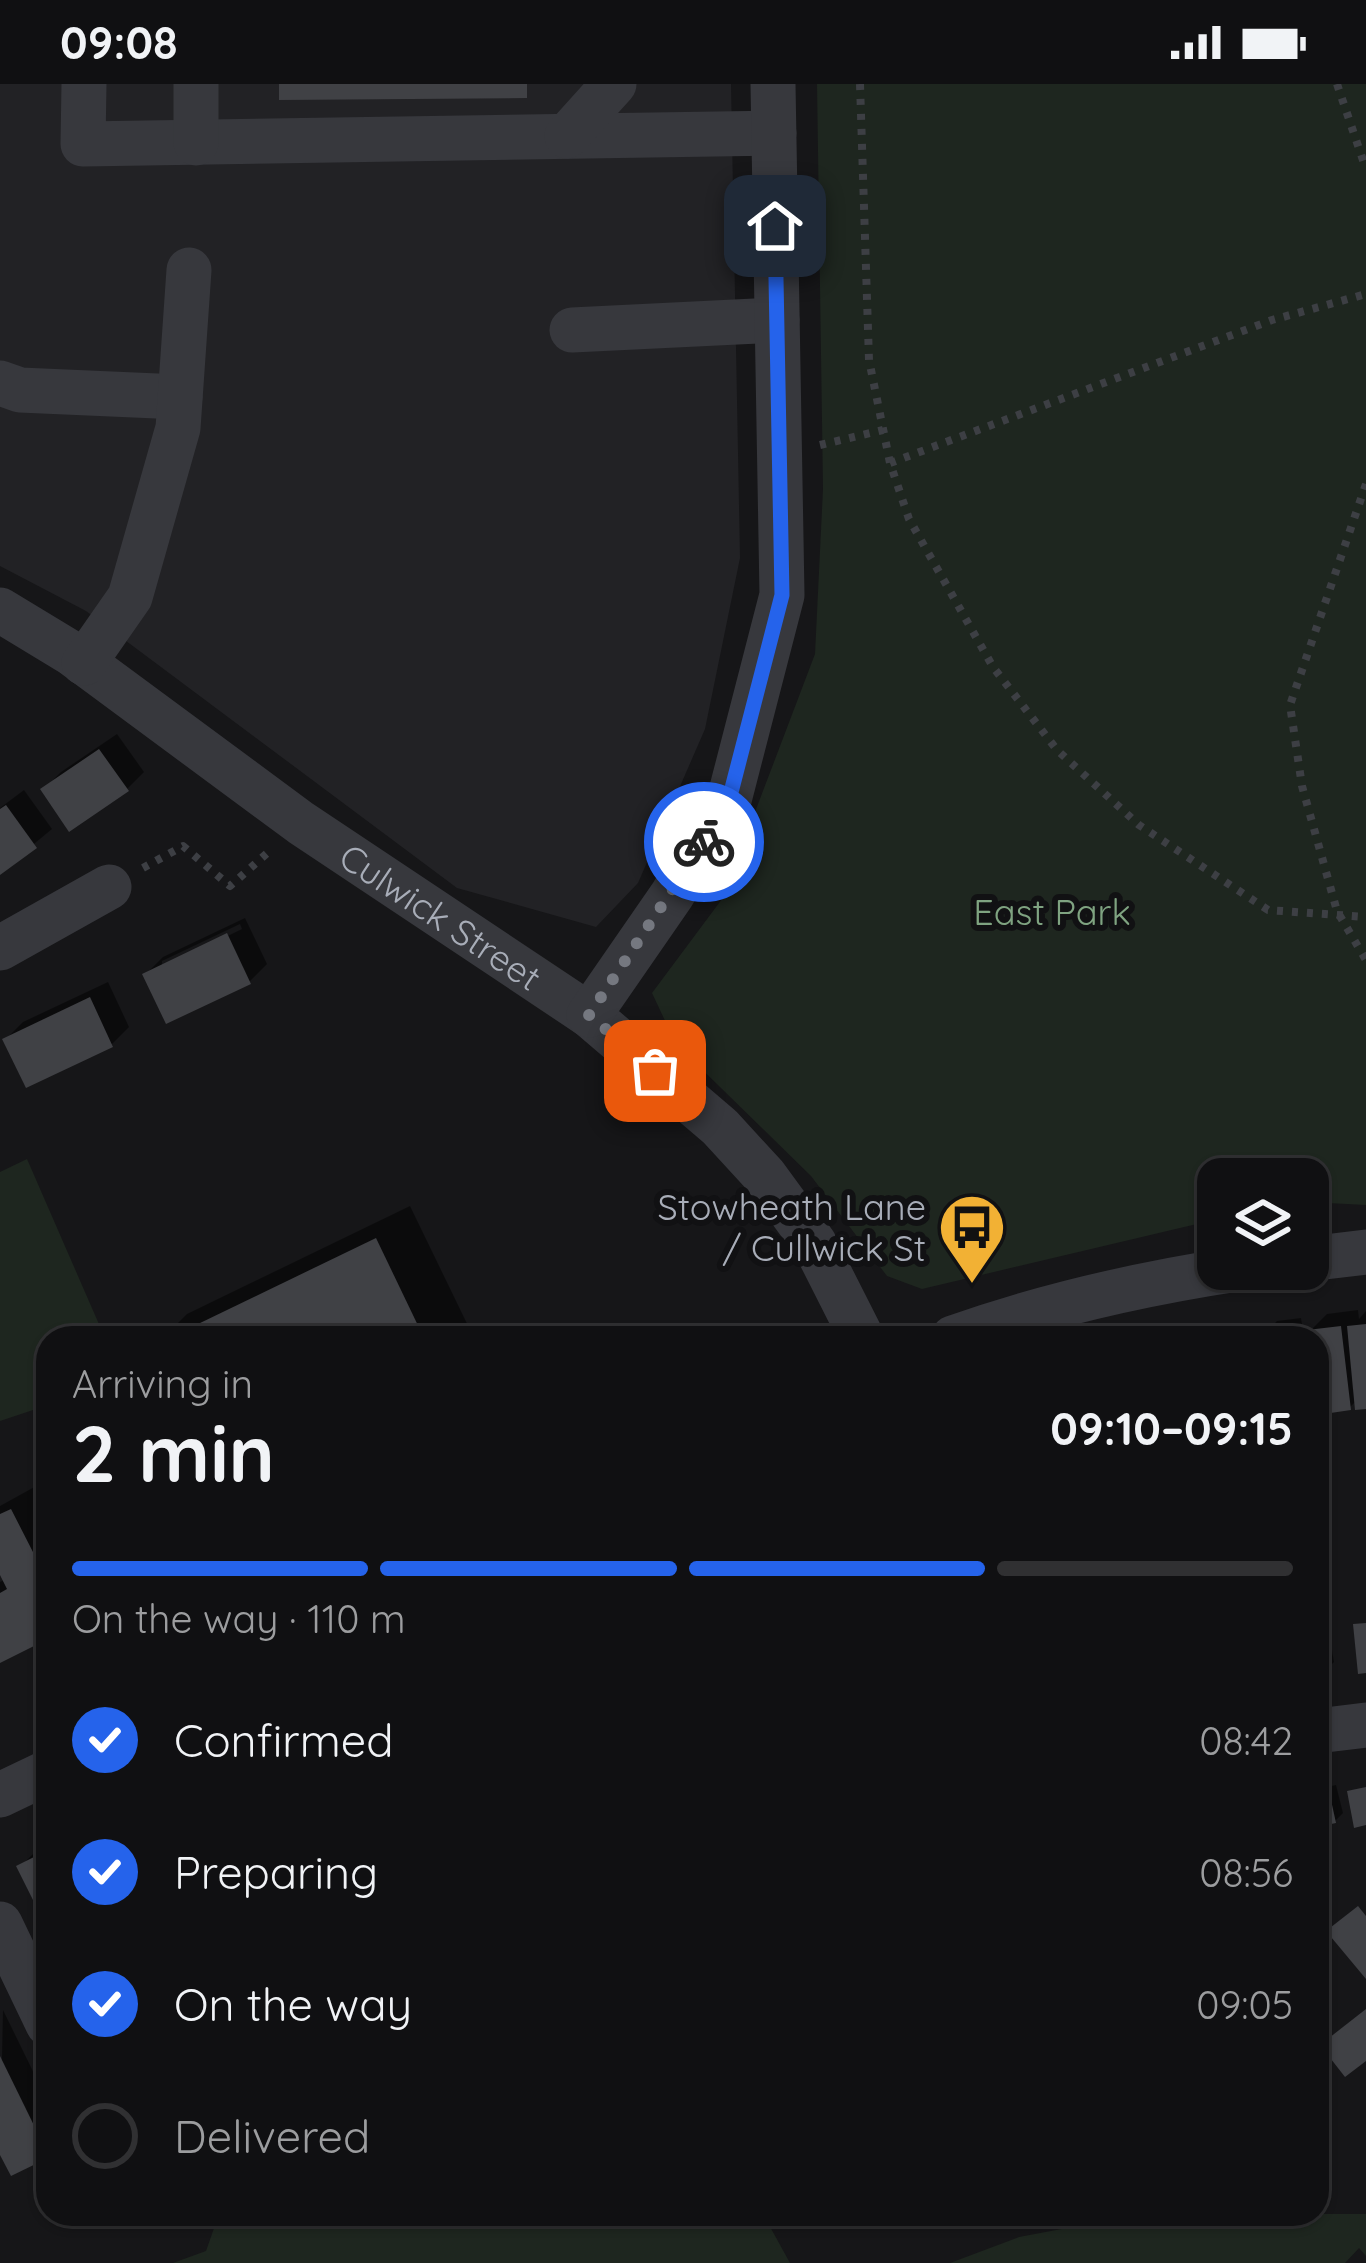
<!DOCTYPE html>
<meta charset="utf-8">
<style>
body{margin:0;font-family:Quicksand,sans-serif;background:#1e1e20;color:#f1f3f6;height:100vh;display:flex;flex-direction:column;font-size:45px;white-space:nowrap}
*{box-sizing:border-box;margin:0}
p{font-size:39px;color:#9c9d9f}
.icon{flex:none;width:66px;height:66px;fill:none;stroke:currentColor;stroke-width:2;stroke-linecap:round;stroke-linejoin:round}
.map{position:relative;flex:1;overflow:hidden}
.sheet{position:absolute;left:36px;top:1242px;width:1293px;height:900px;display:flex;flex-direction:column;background:#101012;border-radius:36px;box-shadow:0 3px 9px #0004,0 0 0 3px #303032}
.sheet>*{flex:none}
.tools{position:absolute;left:1197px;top:1074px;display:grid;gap:24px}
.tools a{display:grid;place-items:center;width:132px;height:132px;border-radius:24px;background:#101012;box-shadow:0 3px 9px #0004,0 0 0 3px #303032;font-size:60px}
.pin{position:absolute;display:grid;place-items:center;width:102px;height:102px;color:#fff;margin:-51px;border-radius:24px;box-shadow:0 6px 18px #0006}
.courier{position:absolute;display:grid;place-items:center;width:120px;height:120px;margin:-60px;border:9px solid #2563eb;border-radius:50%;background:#fff;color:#222;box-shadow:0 3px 15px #0007}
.summary em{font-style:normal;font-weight:700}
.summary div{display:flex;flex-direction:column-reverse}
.summary{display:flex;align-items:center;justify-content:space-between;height:204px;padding:0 36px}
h1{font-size:78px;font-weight:700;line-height:90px}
.bar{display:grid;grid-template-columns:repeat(4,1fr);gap:18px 12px;align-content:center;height:144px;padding:0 36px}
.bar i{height:15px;border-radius:9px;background:#303032}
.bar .current{background:#2563eb}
.bar p{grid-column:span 4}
ol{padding:0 36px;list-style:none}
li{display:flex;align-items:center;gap:36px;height:132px}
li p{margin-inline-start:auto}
li .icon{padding:12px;border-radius:50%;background:#2563eb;color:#fff;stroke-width:4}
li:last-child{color:#9c9d9f}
li i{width:66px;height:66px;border:6px solid #303032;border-radius:50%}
.status{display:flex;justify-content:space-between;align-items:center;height:84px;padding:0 60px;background:#101012;direction:ltr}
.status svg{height:33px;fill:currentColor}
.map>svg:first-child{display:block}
</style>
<div class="status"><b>09:08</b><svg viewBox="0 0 49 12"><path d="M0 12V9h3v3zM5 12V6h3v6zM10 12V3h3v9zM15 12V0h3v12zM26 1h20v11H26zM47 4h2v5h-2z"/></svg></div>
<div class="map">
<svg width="1366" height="2179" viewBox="0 0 1366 2179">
<rect width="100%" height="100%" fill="#161618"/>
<polygon fill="#222225" points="0,0 731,0 740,474 705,645 638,799 596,843 457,804 86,527 0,482"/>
<g fill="#1e261f">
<polygon points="817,0 1366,0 1366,1121 1308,1118 1308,1095 1218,1095 1218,1135 922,1205 887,1192 811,1092 676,960 652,909 722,815 815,570 823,405"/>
<polygon points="27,1075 105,1254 48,1254 48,1321 0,1337 0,1088"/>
<polygon points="219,2130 763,2130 790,2179 173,2179 206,2167"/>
<polygon points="1141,2130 1366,2130 1366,2172 1359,2164 1345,2179 950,2179 1019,2153"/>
</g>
<g fill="#0007" fill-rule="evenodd">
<polygon points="117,650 144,688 127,705 44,705 61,688"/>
<polygon points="24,706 52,745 0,788 0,724"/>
<path d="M245 834 267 880 250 897 145 891 163 873ZM240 840 242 845 162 884V877Z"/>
<polygon points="108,898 129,943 112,960 6,955 23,938"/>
<polygon points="410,1122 474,1254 163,1254 187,1230"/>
<polygon points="1358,1226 1359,1235 1366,1227 1366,1322 1357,1316 1350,1323 1317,1328 1317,1254 1310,1254 1310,1247 1327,1230"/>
<polygon points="1301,1234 1304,1254 1225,1254 1236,1243 1267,1239 1268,1246 1277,1237"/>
<polygon points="1211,1248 1212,1254 1184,1254 1187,1251"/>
<polygon points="38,1401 48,1421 48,1551 0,1576 0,1498 6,1495 0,1484 0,1422"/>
<polygon points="1326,1533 1334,1578 1326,1586 1317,1587 1317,1535"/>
<polygon points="1336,1701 1343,1729 1335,1737 1317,1740 1317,1705"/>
<polygon points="48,1755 48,1810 20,1783"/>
<polygon points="3,1926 48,2018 48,2071 0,2064"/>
</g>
<g fill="#404145">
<polygon points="279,0 527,0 527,14 279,16"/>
<polygon points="99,665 129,707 69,748 40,705"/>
<polygon points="6,721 37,764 0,791 0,725"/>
<polygon points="227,849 251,900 166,940 142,890"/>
<polygon points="90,913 113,963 26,1004 2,955"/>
<polygon points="376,1154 424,1254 169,1254"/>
<polygon points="1366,1240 1366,1325 1355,1326 1347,1242"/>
<polygon points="1341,1242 1351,1326 1317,1331 1317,1254 1307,1254 1307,1246"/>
<polygon points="11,1425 34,1470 48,1463 48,1555 0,1579 0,1509 7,1505 0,1491 0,1430"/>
<polygon points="1366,1539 1366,1589 1358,1590 1353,1540"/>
<polygon points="1366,1703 1366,1741 1354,1744 1347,1707"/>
<polygon points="1329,1707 1336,1739 1317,1743 1317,1710"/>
<polygon points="48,1766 48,1813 35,1820 16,1782"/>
<polygon points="1358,1822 1366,1832 1366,1895 1326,1847"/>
<polygon points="1366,1925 1366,1977 1345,1993 1320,1961"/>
<polygon points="0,1972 48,2070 48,2074 11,2092 0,2071"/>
</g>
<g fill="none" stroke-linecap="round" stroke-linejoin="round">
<g stroke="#3d3f44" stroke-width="8" stroke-dasharray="6 9" stroke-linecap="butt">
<polyline points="860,0 869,276 890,379 909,435 993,583 1057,666 1139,741 1268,826 1366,833"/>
<polyline points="1337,0 1366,85"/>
<polyline points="820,361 883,346"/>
<polyline points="890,379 1272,236 1366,210"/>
<polyline points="1366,400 1290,621 1302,702 1337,827 1366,876"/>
<polyline points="143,784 183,762 230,802 273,764"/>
</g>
<g stroke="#37383d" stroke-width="45">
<polyline points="84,0 83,60 774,49"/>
<polyline points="196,0 196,59"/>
<polyline points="567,52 614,0"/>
<polyline points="572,246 777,236"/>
<polyline points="0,299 20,306 180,313"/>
<path id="s1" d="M0 526 71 569 301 739 589 931 720 1043 765 1092 814 1159 862 1254"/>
<polyline points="84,579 130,513 178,344 189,186"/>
<polyline points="0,864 109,803"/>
<polyline points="589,931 672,811 729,716 782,511 773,0"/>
<polyline points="1308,1175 1366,1168"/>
<path d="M953 1254C1046 1221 1139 1200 1237 1185"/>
<polyline points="1317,1647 1366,1641"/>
<polyline points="0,1711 48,1688"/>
<polyline points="0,1840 48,1940"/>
</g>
</g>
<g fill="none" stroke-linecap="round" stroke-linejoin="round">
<polyline stroke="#757880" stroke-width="12" stroke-dasharray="0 21.6" points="655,987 589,931 704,758"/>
<polyline stroke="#2563eb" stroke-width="15" points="704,758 729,716 782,511 775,142"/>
</g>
<defs>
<symbol id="bus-pin" viewBox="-11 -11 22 30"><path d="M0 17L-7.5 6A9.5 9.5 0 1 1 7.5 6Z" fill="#f2b134" stroke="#111113"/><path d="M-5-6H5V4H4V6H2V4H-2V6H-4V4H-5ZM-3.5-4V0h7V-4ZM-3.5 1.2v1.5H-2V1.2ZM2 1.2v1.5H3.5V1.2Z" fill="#111"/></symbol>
</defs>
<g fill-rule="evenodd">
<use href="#bus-pin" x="934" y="1105" width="76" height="104"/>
</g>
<g text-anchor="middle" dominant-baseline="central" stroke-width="12" stroke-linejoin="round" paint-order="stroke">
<g font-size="36" fill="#7fa381" stroke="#111113">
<text x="1052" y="827">East Park</text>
</g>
<g font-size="36" fill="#a8adb8" stroke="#111113">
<text stroke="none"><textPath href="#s1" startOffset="537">Culwick Street</textPath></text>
</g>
<g font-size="36" fill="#a8adb8" stroke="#111113" text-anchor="end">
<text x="926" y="1122">Stowheath Lane<tspan x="926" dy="41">/ Cullwick St</tspan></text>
</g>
</g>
</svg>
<div class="tools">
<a><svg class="icon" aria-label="layers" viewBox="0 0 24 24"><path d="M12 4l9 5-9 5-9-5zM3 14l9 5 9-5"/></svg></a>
</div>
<div class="pin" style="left:655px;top:987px;background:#ea580c"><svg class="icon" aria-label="bag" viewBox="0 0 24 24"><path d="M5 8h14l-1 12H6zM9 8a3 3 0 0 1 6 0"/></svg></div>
<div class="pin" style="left:775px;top:142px;background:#1f2937"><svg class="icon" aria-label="home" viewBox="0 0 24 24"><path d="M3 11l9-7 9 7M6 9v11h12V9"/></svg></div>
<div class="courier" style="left:704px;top:758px"><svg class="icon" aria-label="bike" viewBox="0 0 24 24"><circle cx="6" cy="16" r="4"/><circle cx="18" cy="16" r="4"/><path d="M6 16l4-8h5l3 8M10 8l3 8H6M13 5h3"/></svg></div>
<section class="sheet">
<div class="summary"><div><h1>2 min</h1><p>Arriving in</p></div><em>09:10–09:15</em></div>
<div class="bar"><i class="current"></i><i class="current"></i><i class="current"></i><i></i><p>On the way · 110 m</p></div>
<ol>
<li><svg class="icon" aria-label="check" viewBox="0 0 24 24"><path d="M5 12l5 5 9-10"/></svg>Confirmed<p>08:42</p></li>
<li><svg class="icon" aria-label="check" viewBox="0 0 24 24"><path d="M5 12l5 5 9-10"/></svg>Preparing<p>08:56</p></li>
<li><svg class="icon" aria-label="check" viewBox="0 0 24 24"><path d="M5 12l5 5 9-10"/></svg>On the way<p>09:05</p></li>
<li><i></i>Delivered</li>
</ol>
</section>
</div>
